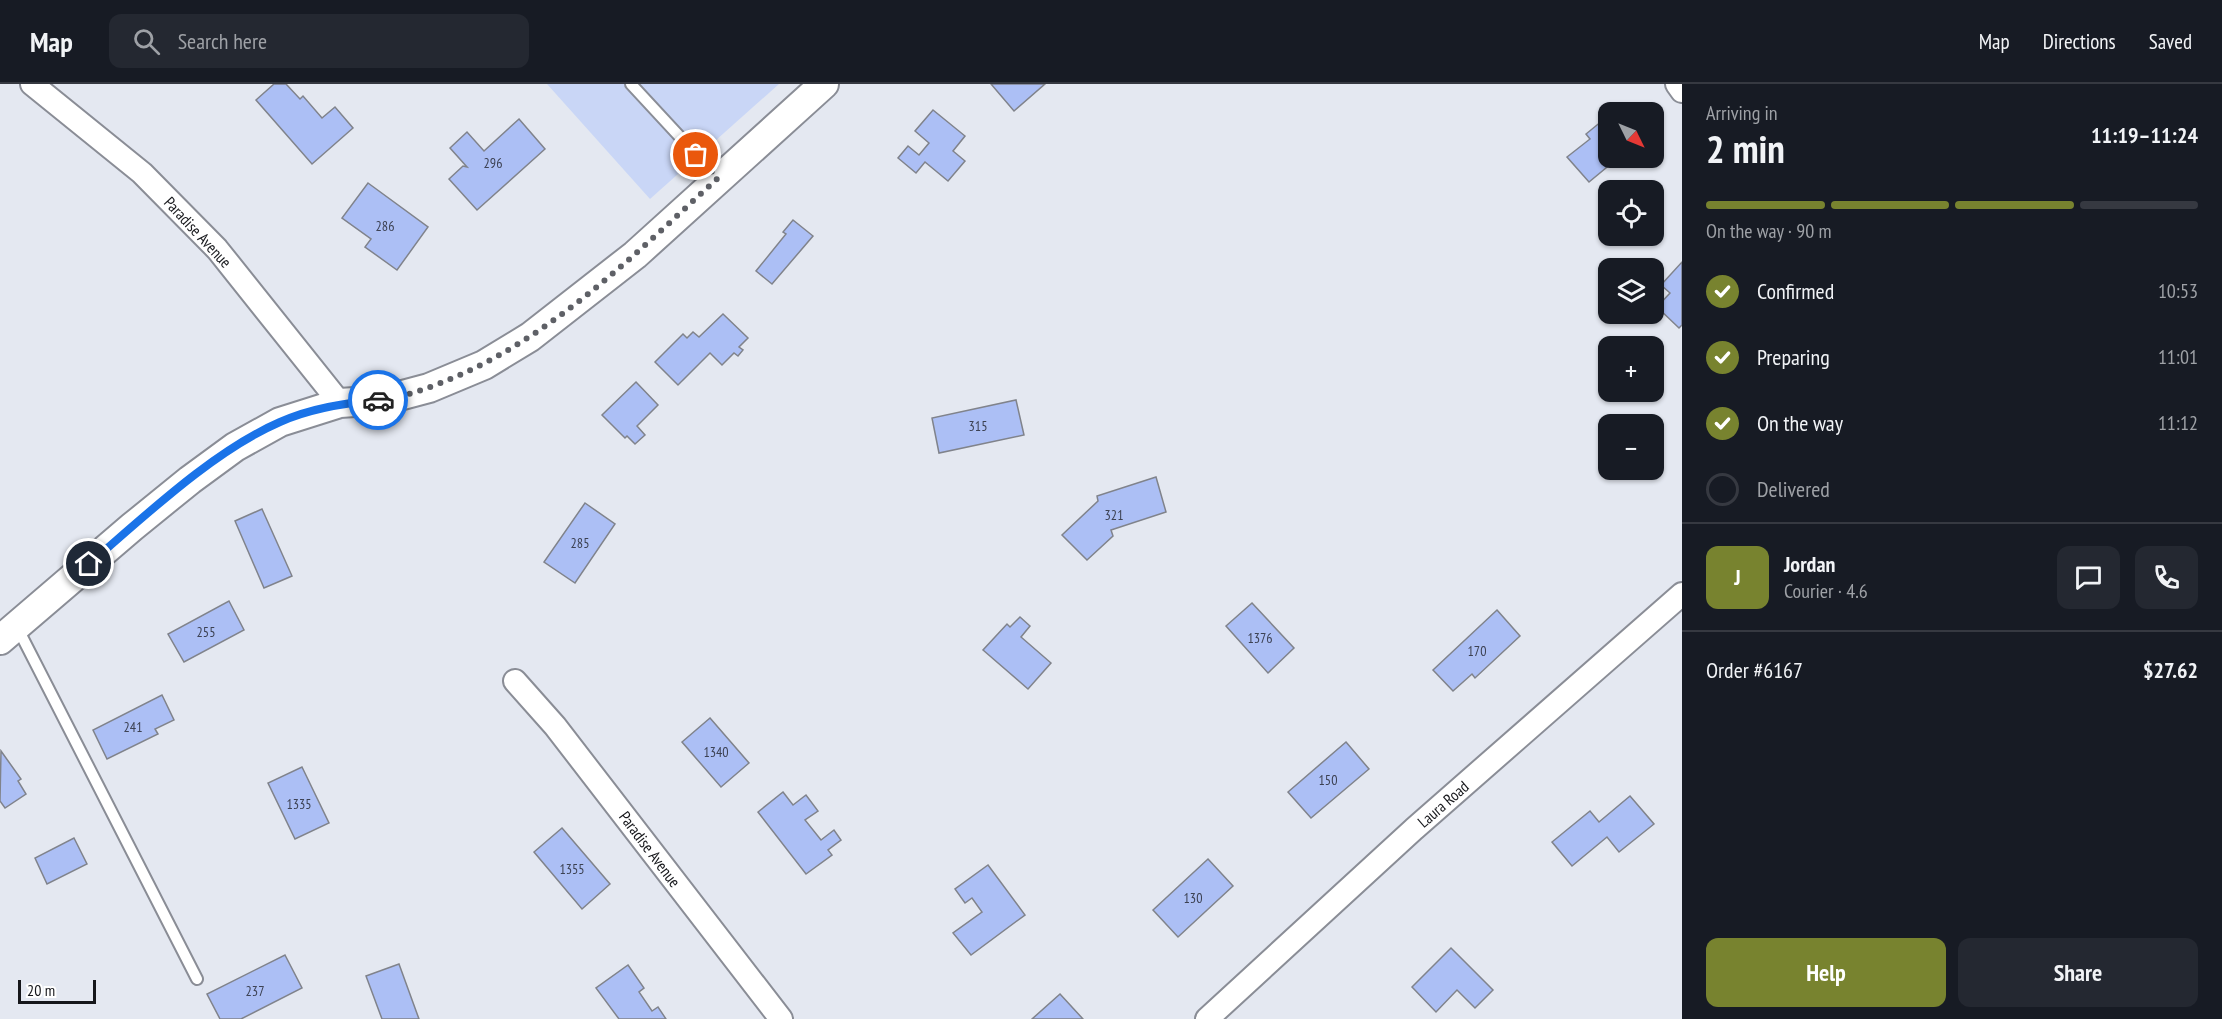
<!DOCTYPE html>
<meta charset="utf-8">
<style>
body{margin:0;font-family:"PT Sans Narrow",sans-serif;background:#242831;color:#f1f3f6;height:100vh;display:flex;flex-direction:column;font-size:22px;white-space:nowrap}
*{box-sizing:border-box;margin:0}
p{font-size:20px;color:#9ea1a6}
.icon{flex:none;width:33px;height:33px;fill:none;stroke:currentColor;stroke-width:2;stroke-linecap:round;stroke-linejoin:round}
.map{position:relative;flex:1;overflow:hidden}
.sheet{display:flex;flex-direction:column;background:#171b24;width:540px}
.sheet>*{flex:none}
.needle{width:39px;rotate:133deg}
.tools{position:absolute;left:1598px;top:18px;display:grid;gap:12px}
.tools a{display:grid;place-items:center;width:66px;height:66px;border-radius:12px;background:#171b24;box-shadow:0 2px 4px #0004;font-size:30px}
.scale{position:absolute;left:18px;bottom:15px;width:78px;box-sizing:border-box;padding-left:6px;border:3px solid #16171b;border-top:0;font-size:16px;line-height:21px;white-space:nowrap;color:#16171b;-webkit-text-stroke:4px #fff;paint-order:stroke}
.pin{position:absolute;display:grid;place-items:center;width:51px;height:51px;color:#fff;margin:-26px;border:3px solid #fff;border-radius:50%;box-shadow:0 2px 6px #0007}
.courier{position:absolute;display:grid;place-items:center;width:60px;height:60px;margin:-30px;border:4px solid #1a73e8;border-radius:50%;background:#fff;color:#222;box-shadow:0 2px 8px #0007}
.overview em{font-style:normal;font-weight:700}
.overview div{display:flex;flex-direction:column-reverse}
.overview{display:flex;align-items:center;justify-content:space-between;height:102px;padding:0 24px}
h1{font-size:39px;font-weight:700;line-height:45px}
.bar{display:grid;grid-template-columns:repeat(4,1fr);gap:9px 6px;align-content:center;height:72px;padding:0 24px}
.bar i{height:8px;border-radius:4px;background:#363941}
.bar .active{background:#78832f}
.bar p{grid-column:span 4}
.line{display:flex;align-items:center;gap:15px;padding:0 24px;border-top:2px solid #363941}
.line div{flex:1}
.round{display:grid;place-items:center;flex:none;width:63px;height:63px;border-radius:12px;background:#242831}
ol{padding:0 24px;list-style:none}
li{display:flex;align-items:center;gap:18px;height:66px}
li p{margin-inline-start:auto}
li .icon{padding:6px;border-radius:50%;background:#78832f;color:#fff;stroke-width:4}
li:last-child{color:#9ea1a6}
li i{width:33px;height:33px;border:3px solid #363941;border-radius:50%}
.action{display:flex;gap:12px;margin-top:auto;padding:12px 24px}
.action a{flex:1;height:69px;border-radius:12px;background:#78832f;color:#fff;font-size:24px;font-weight:700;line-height:69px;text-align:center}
.action a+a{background:#242831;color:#f1f3f6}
header{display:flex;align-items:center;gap:36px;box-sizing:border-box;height:84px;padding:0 30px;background:#171b24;border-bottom:2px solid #363941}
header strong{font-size:28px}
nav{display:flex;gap:33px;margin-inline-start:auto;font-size:21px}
.search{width:420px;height:54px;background:#242831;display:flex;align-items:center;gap:15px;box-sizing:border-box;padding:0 21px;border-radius:12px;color:#9ea1a6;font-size:22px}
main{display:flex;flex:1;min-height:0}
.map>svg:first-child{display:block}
</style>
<header>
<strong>Map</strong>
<div class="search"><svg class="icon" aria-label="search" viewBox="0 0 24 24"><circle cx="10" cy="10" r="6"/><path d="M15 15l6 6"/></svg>Search here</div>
<nav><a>Map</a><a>Directions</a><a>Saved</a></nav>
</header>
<main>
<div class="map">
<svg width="1682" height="935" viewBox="0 0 1682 935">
<rect width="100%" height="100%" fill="#e4e8f1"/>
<polygon fill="#c9d6f6" points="547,0 779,0 650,115"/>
<g fill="#acbff5" stroke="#80838b" stroke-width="1.5">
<polygon points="274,0 286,0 300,15 303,12 322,34 335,23 353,44 312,80 256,16"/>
<polygon points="991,0 1045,0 1014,27"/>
<polygon points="933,26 965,52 953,67 965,77 948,97 925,78 916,89 898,74 908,62 919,71 929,59 915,47"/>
<polygon points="1608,32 1608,74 1618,74 1589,98 1567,73 1590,55 1586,50"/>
<polygon points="519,35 545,65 477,126 449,95 463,82 467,83 450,64 467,48 484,67"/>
<polygon points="368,99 428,143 397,186 365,163 371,155 342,134"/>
<polygon points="793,136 813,152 772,200 756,187 786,150 783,148"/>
<polygon points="1682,178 1682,241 1679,244 1657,223 1670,209 1661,201"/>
<polygon points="723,230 748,254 739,263 743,266 738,272 734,269 722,281 710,269 678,301 655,278 683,250 687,254 693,248 699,253"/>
<polygon points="636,298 658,321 637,342 645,351 635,360 627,352 625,354 602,331"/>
<polygon points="1016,316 1024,351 939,369 932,334"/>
<polygon points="1156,393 1166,428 1111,446 1113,452 1087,476 1062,451 1098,417 1097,412"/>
<polygon points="585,419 615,440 575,499 544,478"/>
<polygon points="262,425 292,492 264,504 235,437"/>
<polygon points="229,517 244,546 184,578 168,550"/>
<polygon points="1252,519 1294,564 1268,589 1226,542"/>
<polygon points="1497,526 1520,552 1475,594 1472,590 1453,607 1433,586"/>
<polygon points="1020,533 1030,542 1021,553 1051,579 1028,605 983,566 1007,540 1010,543"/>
<polygon points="162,611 174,636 155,645 158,650 107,675 93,646"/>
<polygon points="710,634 749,679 721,703 682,658"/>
<polygon points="1346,658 1369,685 1311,734 1288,708"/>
<polygon points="1,667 21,695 18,697 26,710 5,724 0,717"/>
<polygon points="302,683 329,739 295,755 268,699"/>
<polygon points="783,708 793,721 806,711 818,727 805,736 821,756 834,746 841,756 828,766 832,771 806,790 758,728"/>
<polygon points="1630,712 1654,740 1619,768 1607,753 1572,782 1552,758 1590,727 1599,738"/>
<polygon points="562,744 610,800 582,825 534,768"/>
<polygon points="74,754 87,780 47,800 35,774"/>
<polygon points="1208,775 1233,802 1178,853 1153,826"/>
<polygon points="988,781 1025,831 971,871 953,849 982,828 972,814 965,819 955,805"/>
<polygon points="1451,864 1493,906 1475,924 1457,906 1436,928 1412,903"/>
<polygon points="285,871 302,904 241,935 220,935 207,910"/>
<polygon points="399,880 419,935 382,935 366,892"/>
<polygon points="628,881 644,904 639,908 652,927 658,923 666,935 619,935 596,904"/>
<polygon points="1060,910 1083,935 1032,935"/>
</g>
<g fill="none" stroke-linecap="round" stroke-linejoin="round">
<defs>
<g id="service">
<polyline points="631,0 718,94"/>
<polyline points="17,543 197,895"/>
</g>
<g id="minor">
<polyline points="32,0 142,89 217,165 340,319"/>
<polyline points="1677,0 1682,7"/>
<polyline points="515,597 555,642 781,935"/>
<polyline points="1207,935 1414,745 1682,510"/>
</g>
<polyline id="tertiary" points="0,556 132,443 190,396 235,363 280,338 340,319 384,316 429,304 484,281 530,253 635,171 824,0"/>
</defs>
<use href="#service" stroke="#8a8d96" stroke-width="14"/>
<use href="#minor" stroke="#8a8d96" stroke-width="26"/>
<use href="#tertiary" stroke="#8a8d96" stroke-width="32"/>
<use href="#service" stroke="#fff" stroke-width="10"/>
<use href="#minor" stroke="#fff" stroke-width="22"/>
<use href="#tertiary" stroke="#fff" stroke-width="28"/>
</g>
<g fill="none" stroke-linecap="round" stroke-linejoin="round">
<path stroke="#5e6066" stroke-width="6" stroke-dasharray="0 10.8" d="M378 316C401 314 426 305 448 296 553 253 635 170 718 94L696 71"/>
<path stroke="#1a73e8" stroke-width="8" d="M89 480C145 432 213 367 280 338 311 324 345 319 378 316"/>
</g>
<g text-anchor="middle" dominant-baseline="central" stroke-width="4.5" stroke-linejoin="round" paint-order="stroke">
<g font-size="14" fill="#3c4152">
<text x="493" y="79">296</text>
<text x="385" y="142">286</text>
<text x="978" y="342">315</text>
<text x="1114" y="431">321</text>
<text x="580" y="459">285</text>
<text x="206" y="548">255</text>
<text x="1260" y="554">1376</text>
<text x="1477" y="567">170</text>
<text x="133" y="643">241</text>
<text x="716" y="668">1340</text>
<text x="1328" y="696">150</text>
<text x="299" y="720">1335</text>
<text x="572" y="785">1355</text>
<text x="1193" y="814">130</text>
<text x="255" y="907">237</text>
</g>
<g font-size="16" fill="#16171b" stroke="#fff">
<text transform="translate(198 148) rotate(47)">Paradise Avenue</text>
<text transform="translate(1443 720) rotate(-41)">Laura Road</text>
<text transform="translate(650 765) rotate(53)">Paradise Avenue</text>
</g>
</g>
</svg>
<div class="tools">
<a><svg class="needle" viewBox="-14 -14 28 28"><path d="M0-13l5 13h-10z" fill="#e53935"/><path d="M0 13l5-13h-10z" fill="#9ea1a6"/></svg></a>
<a><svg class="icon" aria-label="locate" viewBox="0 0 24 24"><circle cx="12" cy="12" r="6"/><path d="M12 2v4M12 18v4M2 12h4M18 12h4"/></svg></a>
<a><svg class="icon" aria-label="layers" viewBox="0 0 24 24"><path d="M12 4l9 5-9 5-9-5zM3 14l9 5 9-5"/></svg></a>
<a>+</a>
<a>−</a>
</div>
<div class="scale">20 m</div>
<div class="pin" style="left:696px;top:71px;background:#ea580c"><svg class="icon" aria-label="bag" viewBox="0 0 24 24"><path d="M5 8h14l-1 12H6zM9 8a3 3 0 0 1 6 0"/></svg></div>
<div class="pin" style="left:89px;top:480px;background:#1f2937"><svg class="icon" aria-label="home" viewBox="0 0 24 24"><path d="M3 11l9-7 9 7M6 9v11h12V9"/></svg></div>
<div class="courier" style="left:378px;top:316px"><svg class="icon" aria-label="car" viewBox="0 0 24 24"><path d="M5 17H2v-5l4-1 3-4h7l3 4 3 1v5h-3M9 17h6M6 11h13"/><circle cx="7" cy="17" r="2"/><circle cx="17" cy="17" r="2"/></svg></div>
</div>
<section class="sheet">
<div class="overview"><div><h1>2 min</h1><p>Arriving in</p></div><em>11:19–11:24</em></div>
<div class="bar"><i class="active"></i><i class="active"></i><i class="active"></i><i></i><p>On the way · 90 m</p></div>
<ol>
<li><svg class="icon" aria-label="check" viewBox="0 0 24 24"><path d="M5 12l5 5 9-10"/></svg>Confirmed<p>10:53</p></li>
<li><svg class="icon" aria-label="check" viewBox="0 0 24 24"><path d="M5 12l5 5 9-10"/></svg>Preparing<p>11:01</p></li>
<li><svg class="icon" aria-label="check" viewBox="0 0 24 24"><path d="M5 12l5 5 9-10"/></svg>On the way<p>11:12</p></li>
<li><i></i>Delivered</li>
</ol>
<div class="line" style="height:108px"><b class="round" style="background:#78832f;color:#fff">J</b><div><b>Jordan</b><p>Courier · 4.6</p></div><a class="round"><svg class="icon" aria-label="chat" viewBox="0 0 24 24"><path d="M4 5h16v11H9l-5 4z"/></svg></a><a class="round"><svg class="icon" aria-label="phone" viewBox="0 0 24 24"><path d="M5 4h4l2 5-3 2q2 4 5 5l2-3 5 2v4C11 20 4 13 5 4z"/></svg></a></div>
<div class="line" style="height:78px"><div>Order #6167</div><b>$27.62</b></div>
<div class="action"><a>Help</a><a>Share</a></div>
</section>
</main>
